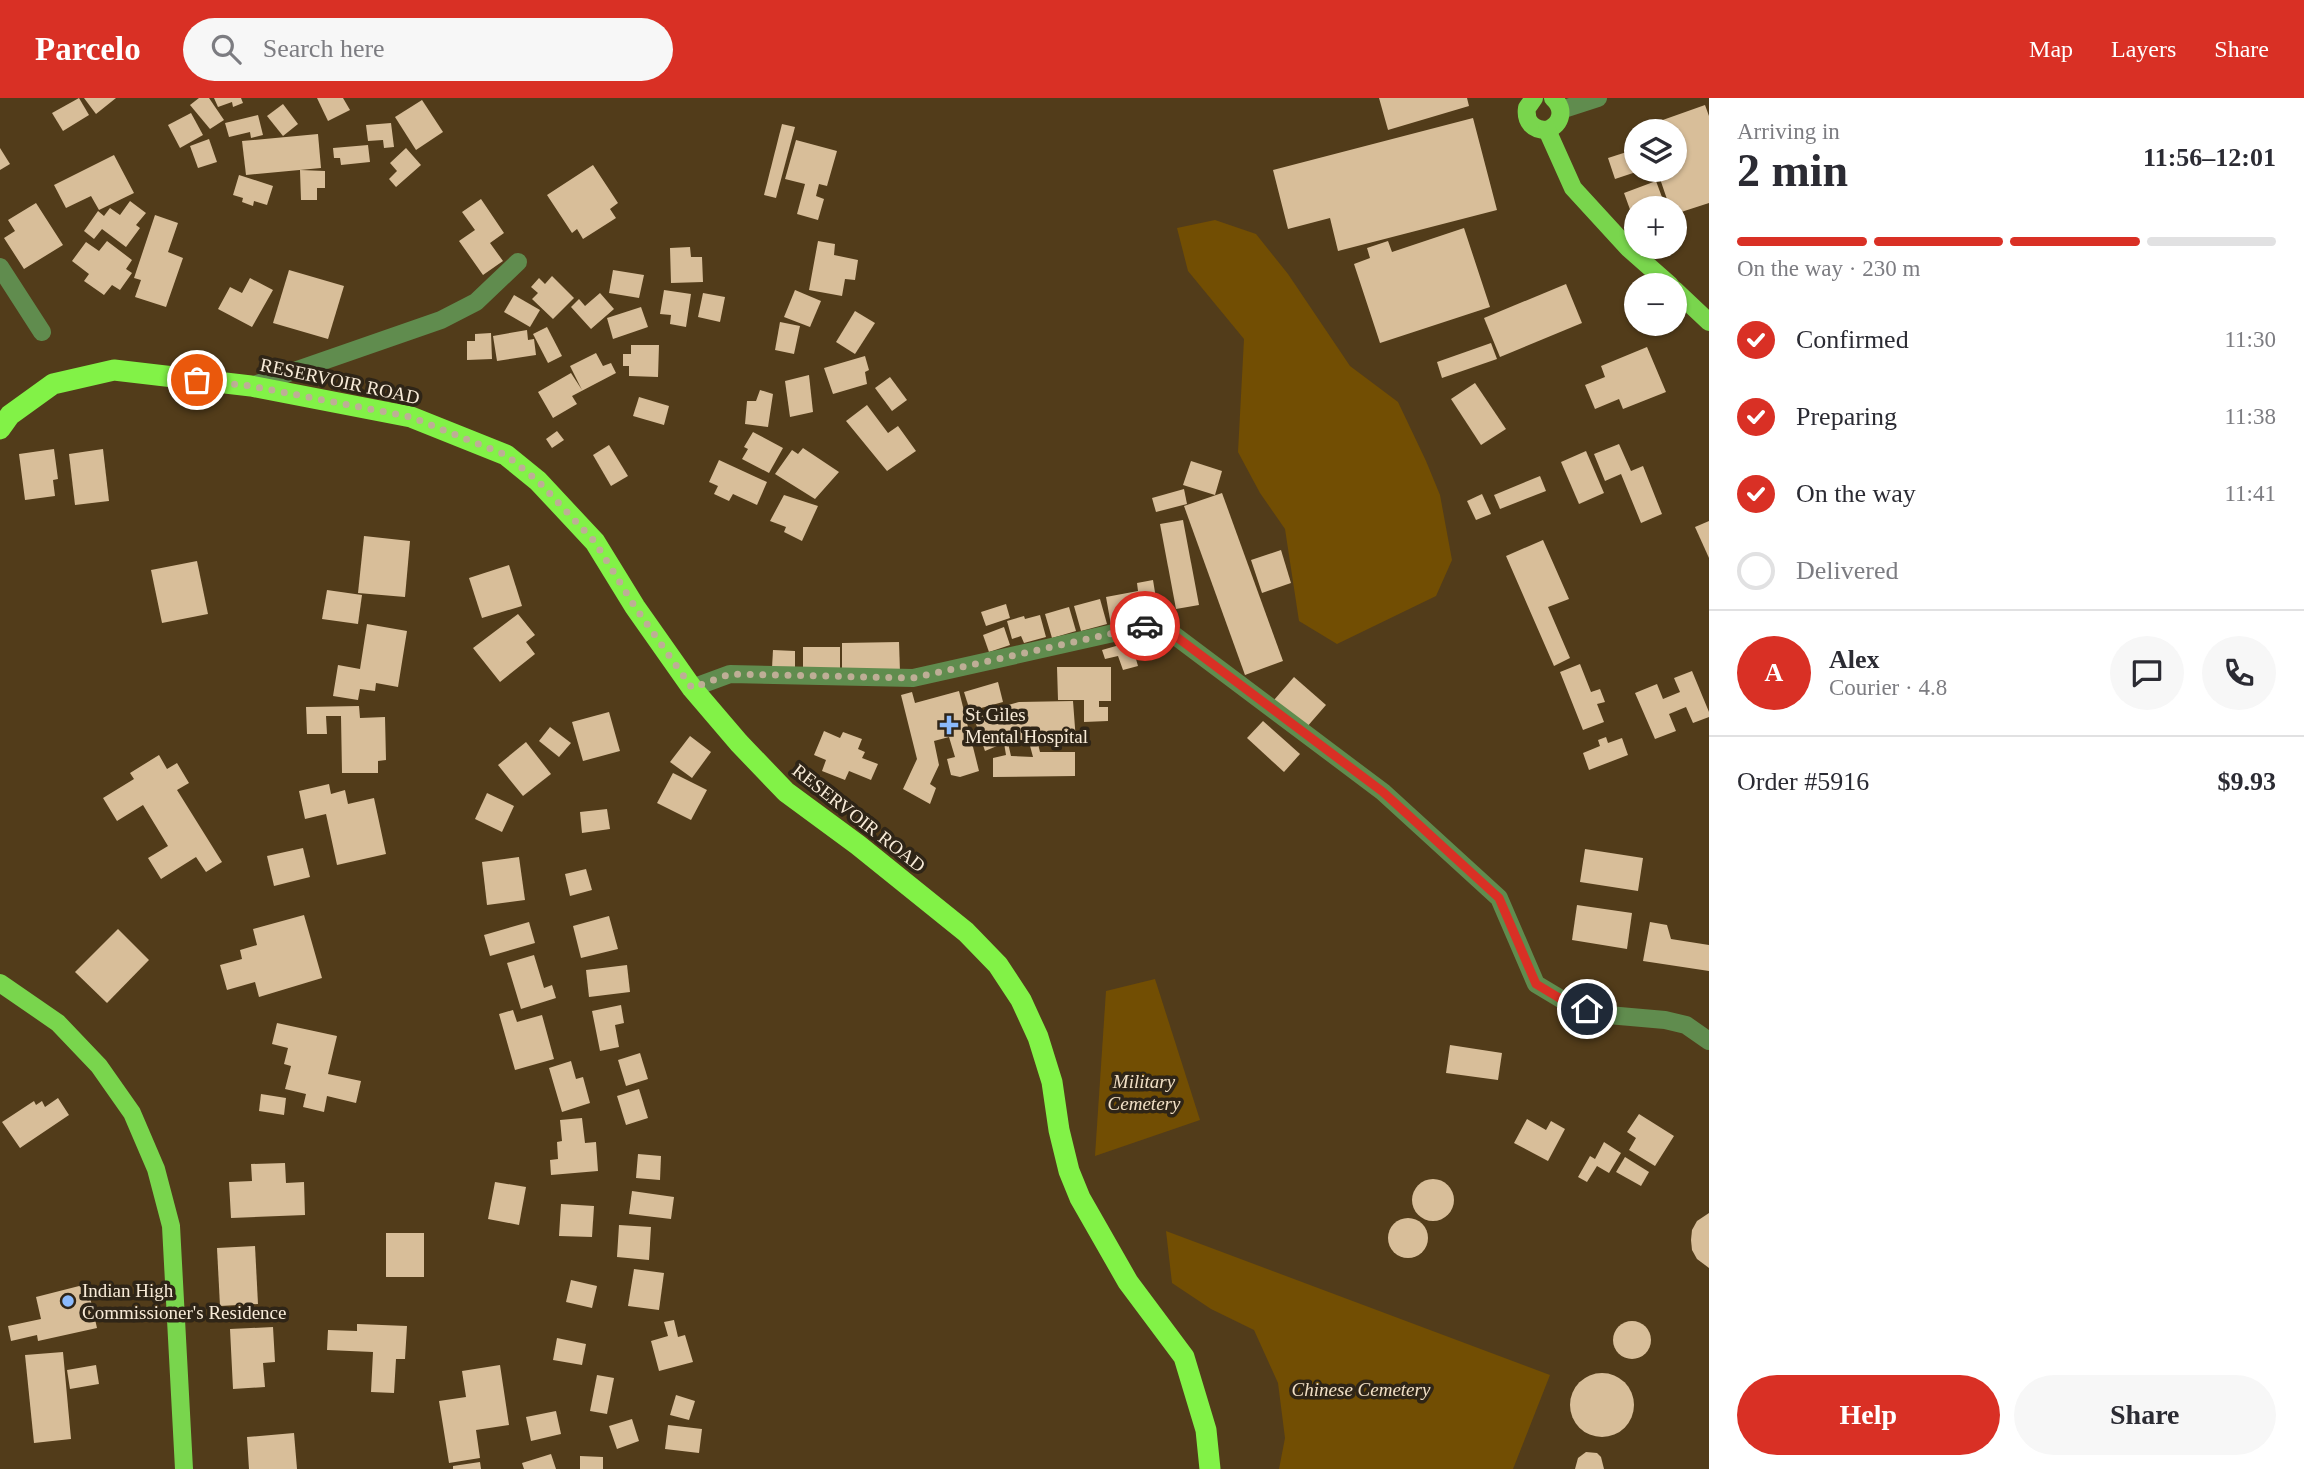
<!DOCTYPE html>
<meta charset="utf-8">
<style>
body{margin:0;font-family:Georgia,serif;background:#f7f7f7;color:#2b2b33;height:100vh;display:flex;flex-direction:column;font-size:26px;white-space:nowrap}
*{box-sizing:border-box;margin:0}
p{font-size:23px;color:#7c7c81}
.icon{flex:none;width:38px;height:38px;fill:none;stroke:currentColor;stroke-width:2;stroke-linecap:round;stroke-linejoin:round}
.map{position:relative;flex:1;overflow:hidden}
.details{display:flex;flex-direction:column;background:#fff;width:595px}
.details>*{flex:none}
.tools{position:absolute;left:1624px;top:21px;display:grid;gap:14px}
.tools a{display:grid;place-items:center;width:63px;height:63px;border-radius:50%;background:#fff;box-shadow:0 2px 5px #0004;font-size:35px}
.pin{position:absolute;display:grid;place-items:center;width:60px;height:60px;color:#fff;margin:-30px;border:4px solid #fff;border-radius:50%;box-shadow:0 2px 7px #0007}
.courier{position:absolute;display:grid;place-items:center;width:70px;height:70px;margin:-35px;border:5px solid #d93025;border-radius:50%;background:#fff;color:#222;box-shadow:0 2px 9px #0007}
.summary em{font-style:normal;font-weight:800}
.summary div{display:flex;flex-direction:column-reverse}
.summary{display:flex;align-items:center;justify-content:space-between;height:119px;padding:0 28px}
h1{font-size:46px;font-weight:800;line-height:52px}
.bar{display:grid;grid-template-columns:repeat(4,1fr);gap:10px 7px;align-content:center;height:84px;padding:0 28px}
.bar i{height:9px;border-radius:5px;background:#e1e1e2}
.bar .current{background:#d93025}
.bar p{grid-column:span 4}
.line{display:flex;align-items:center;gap:18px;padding:0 28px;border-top:2px solid #e1e1e2}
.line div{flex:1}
.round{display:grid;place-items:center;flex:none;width:74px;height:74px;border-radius:37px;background:#f7f7f7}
ol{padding:0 28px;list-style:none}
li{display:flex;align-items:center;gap:21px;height:77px}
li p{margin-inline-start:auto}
li .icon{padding:7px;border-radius:50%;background:#d93025;color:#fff;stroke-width:4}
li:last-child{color:#7c7c81}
li i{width:38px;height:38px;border:4px solid #e1e1e2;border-radius:50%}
.button{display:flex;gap:14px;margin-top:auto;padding:14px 28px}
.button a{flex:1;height:80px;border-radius:42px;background:#d93025;color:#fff;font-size:28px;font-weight:800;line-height:80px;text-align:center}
.button a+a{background:#f7f7f7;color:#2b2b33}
header{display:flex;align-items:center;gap:42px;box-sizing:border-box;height:98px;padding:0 35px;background:#d93025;color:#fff}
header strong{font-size:33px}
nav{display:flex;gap:38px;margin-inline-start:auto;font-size:24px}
.search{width:490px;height:63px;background:#f7f7f7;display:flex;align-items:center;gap:18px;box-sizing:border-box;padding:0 24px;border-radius:38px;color:#7c7c81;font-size:26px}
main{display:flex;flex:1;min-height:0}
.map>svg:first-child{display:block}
</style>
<header>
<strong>Parcelo</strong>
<div class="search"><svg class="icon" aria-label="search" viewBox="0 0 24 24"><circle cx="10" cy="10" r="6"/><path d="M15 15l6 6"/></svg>Search here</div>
<nav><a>Map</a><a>Layers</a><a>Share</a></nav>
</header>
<main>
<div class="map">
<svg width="1709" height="1371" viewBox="0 0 1709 1371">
<rect width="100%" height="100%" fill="#523c1a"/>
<g fill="#724e03">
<polygon points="1215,122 1256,136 1288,176 1350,268 1398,304 1426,363 1440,397 1452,462 1436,498 1337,546 1299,523 1285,431 1260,395 1238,354 1244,241 1188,173 1177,130"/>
<polygon points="1155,881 1200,1022 1095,1058 1106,893"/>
<polygon points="1166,1133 1550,1277 1513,1371 1279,1371 1285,1340 1278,1285 1254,1232 1211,1211 1172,1185"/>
</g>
<g fill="#d8be99" fill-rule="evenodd">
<polygon points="79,0 89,17 63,33 52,15"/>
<polygon points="84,0 116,0 96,16"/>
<polygon points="199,0 209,0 224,22 210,31 190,7"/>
<polygon points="214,0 241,0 243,5 233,9 232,4 218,9"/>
<polygon points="317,0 343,0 350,12 328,23"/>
<polygon points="1379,0 1467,0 1469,8 1388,32"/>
<polygon points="422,2 443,34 416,52 395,19"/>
<polygon points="283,6 298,26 283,38 267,18"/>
<polygon points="1705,7 1709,18 1709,105 1675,116 1675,110 1670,110 1657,72 1675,72 1675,33 1644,33 1643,29"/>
<polygon points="191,15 203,37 180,50 168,27"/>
<polygon points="258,17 263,37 251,40 250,34 229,39 225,25"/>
<polygon points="1473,20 1497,112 1338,153 1330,120 1288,131 1273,72"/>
<polygon points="391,25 394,49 384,50 383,42 368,43 366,27"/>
<polygon points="782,26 795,29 776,100 764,97"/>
<polygon points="318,36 321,70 246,77 242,43"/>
<polygon points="209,41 217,64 198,70 190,48"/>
<polygon points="796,42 837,53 827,88 819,86 816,98 824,101 818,122 797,116 805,86 785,81"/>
<polygon points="368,47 370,64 341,67 340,60 334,60 333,50"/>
<polygon points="0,50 10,66 0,72"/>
<polygon points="406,50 421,67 396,89 389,81 397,73 390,65"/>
<polygon points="1636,51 1636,74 1615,81 1608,60"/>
<polygon points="114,57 134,95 99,112 91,98 66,110 54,87"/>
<polygon points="593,67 618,105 610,111 616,120 583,141 577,131 572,135 547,97"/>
<polygon points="300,72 325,73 325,90 317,90 317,102 301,102"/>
<polygon points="239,77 273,88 267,107 254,103 253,108 242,104 243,100 233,97"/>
<polygon points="1656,83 1666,110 1636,110 1636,128 1624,95"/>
<polygon points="481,101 504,135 490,145 503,163 483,177 459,143 475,132 462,114"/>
<polygon points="130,103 146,115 136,127 140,130 126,149 102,131 94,141 84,133 98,113 104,118 110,110 120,117"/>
<polygon points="36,105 63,147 24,171 4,140 15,133 8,122"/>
<polygon points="155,117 178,125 168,154 183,160 166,209 135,199 141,182 134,180"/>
<polygon points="1464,130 1490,209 1380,245 1354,166 1370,160 1367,150 1388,143 1392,154"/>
<polygon points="107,143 132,162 126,171 132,175 120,192 112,187 104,197 84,183 89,176 72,163 86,144 99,153"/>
<polygon points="818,143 835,146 834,157 858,162 855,182 845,181 842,198 809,192"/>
<polygon points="690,149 691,159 702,159 703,184 671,185 670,150"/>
<polygon points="289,172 344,188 328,241 273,225"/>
<polygon points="613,172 644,177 639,200 609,195"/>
<polygon points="552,178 574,200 553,221 532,201 538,195 531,189 539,180 545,186"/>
<polygon points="250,180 273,192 252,229 218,211 230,189 242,195"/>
<polygon points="1566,186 1582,225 1500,259 1484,220"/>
<polygon points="664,192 691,196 686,229 670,226 671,217 660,216"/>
<polygon points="795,192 821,203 810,229 784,219"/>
<polygon points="600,195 614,211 591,231 571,209 579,201 585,208"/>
<polygon points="703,195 725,199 720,224 698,219"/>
<polygon points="514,197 540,212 530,229 504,214"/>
<polygon points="641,209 648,229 613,241 607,220"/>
<polygon points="855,213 875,225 855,256 836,244"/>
<polygon points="780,224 800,228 794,256 775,252"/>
<polygon points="547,229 562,258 548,265 533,236"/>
<polygon points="527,232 528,242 534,241 536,257 497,263 493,238"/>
<polygon points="491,235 492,261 467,262 467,243 475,243 475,236"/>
<polygon points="1491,245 1497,261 1442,280 1437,264"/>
<polygon points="631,247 659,247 658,279 629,278 629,268 623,268 623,256 631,256"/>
<polygon points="1647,249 1666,294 1623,311 1619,301 1595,311 1585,287 1605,279 1601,268"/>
<polygon points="596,255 603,268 611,265 616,275 572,298 577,306 553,320 538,294 571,275 582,292 570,268"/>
<polygon points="865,258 869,272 865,274 867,286 833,296 824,270"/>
<polygon points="809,277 813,314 790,319 785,283"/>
<polygon points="890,279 907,302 892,313 875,290"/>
<polygon points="1475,285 1506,331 1481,347 1451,301"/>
<polygon points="760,292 773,296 768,329 745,326 747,303 756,303"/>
<polygon points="639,299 669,308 664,327 633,318"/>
<polygon points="867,307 888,335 898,328 916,353 887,373 846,323"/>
<polygon points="557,333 564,342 552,350 546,341"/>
<polygon points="753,334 783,350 769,375 742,361 748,351 744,349"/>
<polygon points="1619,346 1631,373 1643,368 1662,416 1641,425 1621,376 1605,383 1594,356"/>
<polygon points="609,347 628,378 611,388 593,357"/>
<polygon points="803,350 839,374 815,401 775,376 792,352 798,356"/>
<polygon points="54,351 58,381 53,382 55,398 25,402 19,356"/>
<polygon points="103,351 109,403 75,407 69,356"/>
<polygon points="1586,353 1604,395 1579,406 1561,364"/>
<polygon points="719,362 767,384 757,407 733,396 729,403 714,396 718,388 709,384"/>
<polygon points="1191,363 1222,373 1215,397 1183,387"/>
<polygon points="1540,378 1546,393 1500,411 1494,397"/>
<polygon points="1184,391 1187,406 1156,414 1152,400"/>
<polygon points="1222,395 1283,563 1245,577 1184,408"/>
<polygon points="1482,396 1491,416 1476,422 1467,403"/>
<polygon points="784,397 818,408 802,443 784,434 786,429 770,423"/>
<polygon points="1183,422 1199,507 1176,511 1160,426"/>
<polygon points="1709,423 1709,460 1695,429"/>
<polygon points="364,438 410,443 405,499 358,495"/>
<polygon points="1543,442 1569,501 1548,509 1570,560 1554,568 1506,458"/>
<polygon points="1281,452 1291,485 1262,495 1251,462"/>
<polygon points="197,463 208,516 162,525 151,472"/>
<polygon points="509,467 522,508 482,520 469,480"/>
<polygon points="1153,482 1159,519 1111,527 1106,499 1138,493 1137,485"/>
<polygon points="327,492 362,497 358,526 322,521"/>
<polygon points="1100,501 1107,526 1081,533 1074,508"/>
<polygon points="1006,506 1010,520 986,528 981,514"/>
<polygon points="1069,509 1076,533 1052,540 1045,516"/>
<polygon points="518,516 535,537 526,544 535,556 500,584 473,550"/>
<polygon points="1040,517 1046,539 1024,545 1021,538 1012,541 1007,523 1024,518 1025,521"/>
<polygon points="367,526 407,533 398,589 376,585 375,593 360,591 358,602 333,598 338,567 360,571"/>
<polygon points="1004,529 1010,547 989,554 983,537"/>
<polygon points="1144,540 1147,551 1134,554 1138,568 1123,572 1118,558 1105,561 1102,552"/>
<polygon points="899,544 900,574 842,575 842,545"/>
<rect x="803" y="549" width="37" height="22"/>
<polygon points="773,552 795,553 795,571 772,570"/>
<polygon points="1580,566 1591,594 1600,591 1605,604 1597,606 1604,624 1583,632 1560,574"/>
<polygon points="1057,569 1111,569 1111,603 1099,603 1099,609 1108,609 1108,623 1084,624 1084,602 1058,602"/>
<polygon points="1692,573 1709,614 1709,619 1693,625 1686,609 1669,616 1676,633 1655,641 1635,595 1657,586 1663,601 1680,594 1674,580"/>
<polygon points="1294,579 1326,607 1306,630 1274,602"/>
<polygon points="998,584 1003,604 970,613 964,594"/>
<polygon points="959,593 979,673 960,679 951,677 947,661 955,659 949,639 934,643 939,667 930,686 936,690 930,706 903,691 917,661 901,597 912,594 915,605"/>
<path d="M1073 603 1076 643 1037 642 1040 654H1075V678L993 679V660L1006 657 1004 645 985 653 973 617 1019 604ZM1029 644 1033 659 1011 658 1008 645Z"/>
<polygon points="359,608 360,620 385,619 386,662 378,663 378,675 342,675 341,618 326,618 327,636 307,636 306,609"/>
<polygon points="609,614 620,653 583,663 572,624"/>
<polygon points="1263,623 1300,656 1284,674 1247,640"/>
<polygon points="550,629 571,645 559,659 539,643"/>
<polygon points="824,633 840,640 843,634 862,641 858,651 865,654 862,660 878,666 871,682 849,673 845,682 822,673 826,662 814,657"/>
<polygon points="690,638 711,654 692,680 670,664"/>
<polygon points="1606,639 1608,645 1622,640 1628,657 1589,672 1583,655 1600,648 1598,642"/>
<polygon points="526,644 551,676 523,698 498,667"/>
<polygon points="159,657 167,671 177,665 189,685 177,692 222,764 206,774 196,759 161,781 148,760 168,748 143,707 117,723 103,700 134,681 130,675"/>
<polygon points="673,675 707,692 691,722 657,705"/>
<polygon points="329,686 331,696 345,692 348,706 374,700 386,756 337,767 326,716 305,721 299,693"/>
<polygon points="487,695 514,708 502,734 475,721"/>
<polygon points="607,711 610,731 582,735 580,714"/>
<polygon points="303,750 310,779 274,788 267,758"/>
<polygon points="1585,751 1643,760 1638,793 1580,784"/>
<polygon points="519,759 525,802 487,807 482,764"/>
<polygon points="586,771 592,792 570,798 565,776"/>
<polygon points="1577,807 1632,815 1627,851 1572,842"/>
<polygon points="304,817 322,880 259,899 255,884 227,892 220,867 242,861 240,852 257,847 253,831"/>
<polygon points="609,818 618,851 581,860 573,828"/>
<polygon points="529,824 535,845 490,858 484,837"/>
<polygon points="1650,824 1667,827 1671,841 1709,847 1709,873 1643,863"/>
<polygon points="118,831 149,862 107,905 75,874"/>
<polygon points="534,857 544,890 552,887 556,900 521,911 507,865"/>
<polygon points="627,867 630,894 589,899 586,872"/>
<polygon points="621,907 624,925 615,927 619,949 600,953 592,913"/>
<polygon points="513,912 517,924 542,917 554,961 515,972 499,916"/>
<polygon points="277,925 337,938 328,976 361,983 356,1005 327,998 324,1014 303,1009 306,996 285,991 291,968 284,966 288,950 272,946"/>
<polygon points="1450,947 1502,955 1498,982 1446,975"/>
<polygon points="640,955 648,981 626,988 618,962"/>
<polygon points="571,963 576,981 583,979 590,1005 562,1014 549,970"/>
<polygon points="639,991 648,1020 626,1027 617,998"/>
<polygon points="261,996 286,1000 284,1017 259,1013"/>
<polygon points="58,1000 69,1017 20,1050 2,1024 34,1003 36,1007 42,1003 45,1009"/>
<polygon points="1639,1016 1674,1038 1655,1068 1629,1052 1636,1040 1627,1034"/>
<polygon points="582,1020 585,1045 596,1044 598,1073 551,1077 550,1062 558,1061 557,1044 562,1043 560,1022"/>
<polygon points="1527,1021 1546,1032 1551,1023 1565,1031 1548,1063 1514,1045"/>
<polygon points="1604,1044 1621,1055 1609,1075 1597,1068 1587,1084 1578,1079 1590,1058 1595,1061"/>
<polygon points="638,1056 661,1058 660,1082 636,1080"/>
<polygon points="1625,1059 1649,1074 1641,1088 1616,1074"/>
<polygon points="285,1065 286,1085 304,1084 305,1117 231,1120 229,1084 252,1083 251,1066"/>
<circle cx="1433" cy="1102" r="21"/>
<polygon points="495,1084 526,1089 519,1127 488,1121"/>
<polygon points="632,1093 674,1099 671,1121 629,1116"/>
<polygon points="561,1106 594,1108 592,1139 559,1138"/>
<polygon points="1709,1115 1709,1170 1697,1161 1692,1152 1691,1142 1692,1132 1697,1123"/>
<circle cx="1408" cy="1140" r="20"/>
<polygon points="619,1127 651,1129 649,1162 617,1159"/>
<rect x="386" y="1135" width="38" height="44"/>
<polygon points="255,1148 258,1206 220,1208 217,1150"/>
<polygon points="634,1171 664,1175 659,1212 628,1208"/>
<polygon points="571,1182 597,1188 592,1210 566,1204"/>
<polygon points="87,1186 97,1230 38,1243 37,1237 11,1243 8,1228 41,1221 36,1199"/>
<polygon points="674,1222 678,1239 685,1237 693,1264 659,1273 651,1243 668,1238 664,1224"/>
<circle cx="1632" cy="1242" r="19"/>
<polygon points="357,1226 407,1228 405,1261 396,1261 394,1295 371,1294 373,1254 327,1252 328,1232 357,1233"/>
<polygon points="273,1229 275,1264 263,1265 265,1289 233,1291 230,1231"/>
<polygon points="557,1240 586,1246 582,1267 553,1262"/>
<polygon points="63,1254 71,1341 34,1345 25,1257"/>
<polygon points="96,1267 99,1286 70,1291 67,1272"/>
<polygon points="500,1267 509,1327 476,1332 480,1360 449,1365 439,1303 466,1299 462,1273"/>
<circle cx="1602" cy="1307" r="32"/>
<polygon points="597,1277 614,1280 607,1316 590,1313"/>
<polygon points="676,1297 695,1303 689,1322 670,1317"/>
<polygon points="556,1313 561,1336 531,1343 526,1319"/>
<polygon points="632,1321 639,1343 617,1351 609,1328"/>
<polygon points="668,1327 702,1331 699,1355 665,1351"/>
<polygon points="294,1335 297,1371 249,1371 247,1339"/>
<polygon points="1586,1354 1597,1355 1601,1359 1604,1371 1575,1371 1578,1360"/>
<polygon points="551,1356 556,1371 524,1371 522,1365"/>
<polygon points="580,1358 603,1359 603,1371 580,1371"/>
<polygon points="480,1364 481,1371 453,1371 453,1368"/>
</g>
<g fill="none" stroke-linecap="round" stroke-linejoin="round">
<g stroke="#608c4e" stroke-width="18">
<polyline points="1561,12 1598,0"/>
<polyline points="0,169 42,234"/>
<polyline points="251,288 441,222 476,204 518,164"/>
<polyline points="692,590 730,576 913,580 1158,525 1383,694 1499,800 1536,886 1566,904 1608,917 1665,922 1686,927 1709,943"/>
</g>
<g stroke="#79d54d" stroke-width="18">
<path d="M1534 0 1527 10C1525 24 1533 32 1547 32 1562 26 1565 11 1553 0"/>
<polyline points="1547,32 1573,90 1628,150 1670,187"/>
<polyline points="1675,192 1709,224"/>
<polyline points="0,885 58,925 99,968 132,1015 156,1071 171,1128 184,1371"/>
</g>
<polyline stroke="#82f247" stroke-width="21" points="0,331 10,317 53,286 114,272 251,288 411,319 506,357 538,383 595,444 635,509 692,590 739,645 786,694 858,747 966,834 998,867 1021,902 1038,939 1052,984 1059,1032 1069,1073 1080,1100 1128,1184 1184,1259 1206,1332 1210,1371"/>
</g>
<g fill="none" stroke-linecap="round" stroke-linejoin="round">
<polyline stroke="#beae96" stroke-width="7" stroke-dasharray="0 12.6" points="197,282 251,288 411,319 506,357 538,383 595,444 635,509 692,590 730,576 913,580 1145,528"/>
<polyline stroke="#d93025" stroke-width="9" points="1145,528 1158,525 1383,694 1499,800 1536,886 1566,904 1587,911"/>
</g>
<g fill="#8bbafc" stroke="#2f2517" stroke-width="2.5">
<path d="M945.5 616.5h7v7h7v7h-7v7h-7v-7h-7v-7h7z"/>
<circle cx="68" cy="1203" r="7"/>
</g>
<g text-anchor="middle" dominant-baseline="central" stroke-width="7" stroke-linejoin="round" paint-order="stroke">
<g font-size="19" fill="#f8ebd8" stroke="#2f2517">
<text transform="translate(340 283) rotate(12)">RESERVOIR ROAD</text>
<text transform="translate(859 720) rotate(38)">RESERVOIR ROAD</text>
</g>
<g font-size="19" fill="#f8ebd8" stroke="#2f2517" text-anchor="start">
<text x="965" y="616">St Giles<tspan x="965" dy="22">Mental Hospital</tspan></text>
<text x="82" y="1192">Indian High<tspan x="82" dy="22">Commissioner's Residence</tspan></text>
</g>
<g font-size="19" font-style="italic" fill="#f2e0c6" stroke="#2f2517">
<text x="1144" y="983">Military<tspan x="1144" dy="22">Cemetery</tspan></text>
<text x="1361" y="1291">Chinese Cemetery</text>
</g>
</g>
</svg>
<div class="tools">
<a><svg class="icon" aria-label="layers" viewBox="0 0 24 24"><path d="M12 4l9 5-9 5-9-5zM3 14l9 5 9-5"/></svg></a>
<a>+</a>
<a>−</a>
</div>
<div class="pin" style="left:197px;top:282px;background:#ea580c"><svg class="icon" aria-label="bag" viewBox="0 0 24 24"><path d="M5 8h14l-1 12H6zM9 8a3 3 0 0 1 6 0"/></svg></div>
<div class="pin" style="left:1587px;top:911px;background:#1f2937"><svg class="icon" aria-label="home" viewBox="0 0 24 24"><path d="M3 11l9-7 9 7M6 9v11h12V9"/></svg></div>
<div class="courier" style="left:1145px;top:528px"><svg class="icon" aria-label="car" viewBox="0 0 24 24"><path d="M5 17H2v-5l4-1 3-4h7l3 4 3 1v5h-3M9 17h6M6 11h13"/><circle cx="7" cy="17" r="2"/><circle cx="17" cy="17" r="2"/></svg></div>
</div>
<section class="details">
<div class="summary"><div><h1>2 min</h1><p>Arriving in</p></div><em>11:56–12:01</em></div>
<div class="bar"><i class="current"></i><i class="current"></i><i class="current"></i><i></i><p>On the way · 230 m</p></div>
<ol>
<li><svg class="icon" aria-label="check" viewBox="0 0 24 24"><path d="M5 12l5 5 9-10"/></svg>Confirmed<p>11:30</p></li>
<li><svg class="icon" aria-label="check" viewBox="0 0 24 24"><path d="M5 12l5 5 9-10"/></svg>Preparing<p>11:38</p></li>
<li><svg class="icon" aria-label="check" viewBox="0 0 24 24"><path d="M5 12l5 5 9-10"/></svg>On the way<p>11:41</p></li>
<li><i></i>Delivered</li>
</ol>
<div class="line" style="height:126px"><b class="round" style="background:#d93025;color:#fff">A</b><div><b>Alex</b><p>Courier · 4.8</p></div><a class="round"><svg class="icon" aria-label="chat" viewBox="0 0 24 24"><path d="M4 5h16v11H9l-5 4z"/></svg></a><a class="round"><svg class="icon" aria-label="phone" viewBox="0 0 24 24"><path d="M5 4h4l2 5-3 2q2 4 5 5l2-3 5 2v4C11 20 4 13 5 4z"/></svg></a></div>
<div class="line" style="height:91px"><div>Order #5916</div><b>$9.93</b></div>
<div class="button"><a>Help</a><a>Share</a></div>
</section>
</main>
